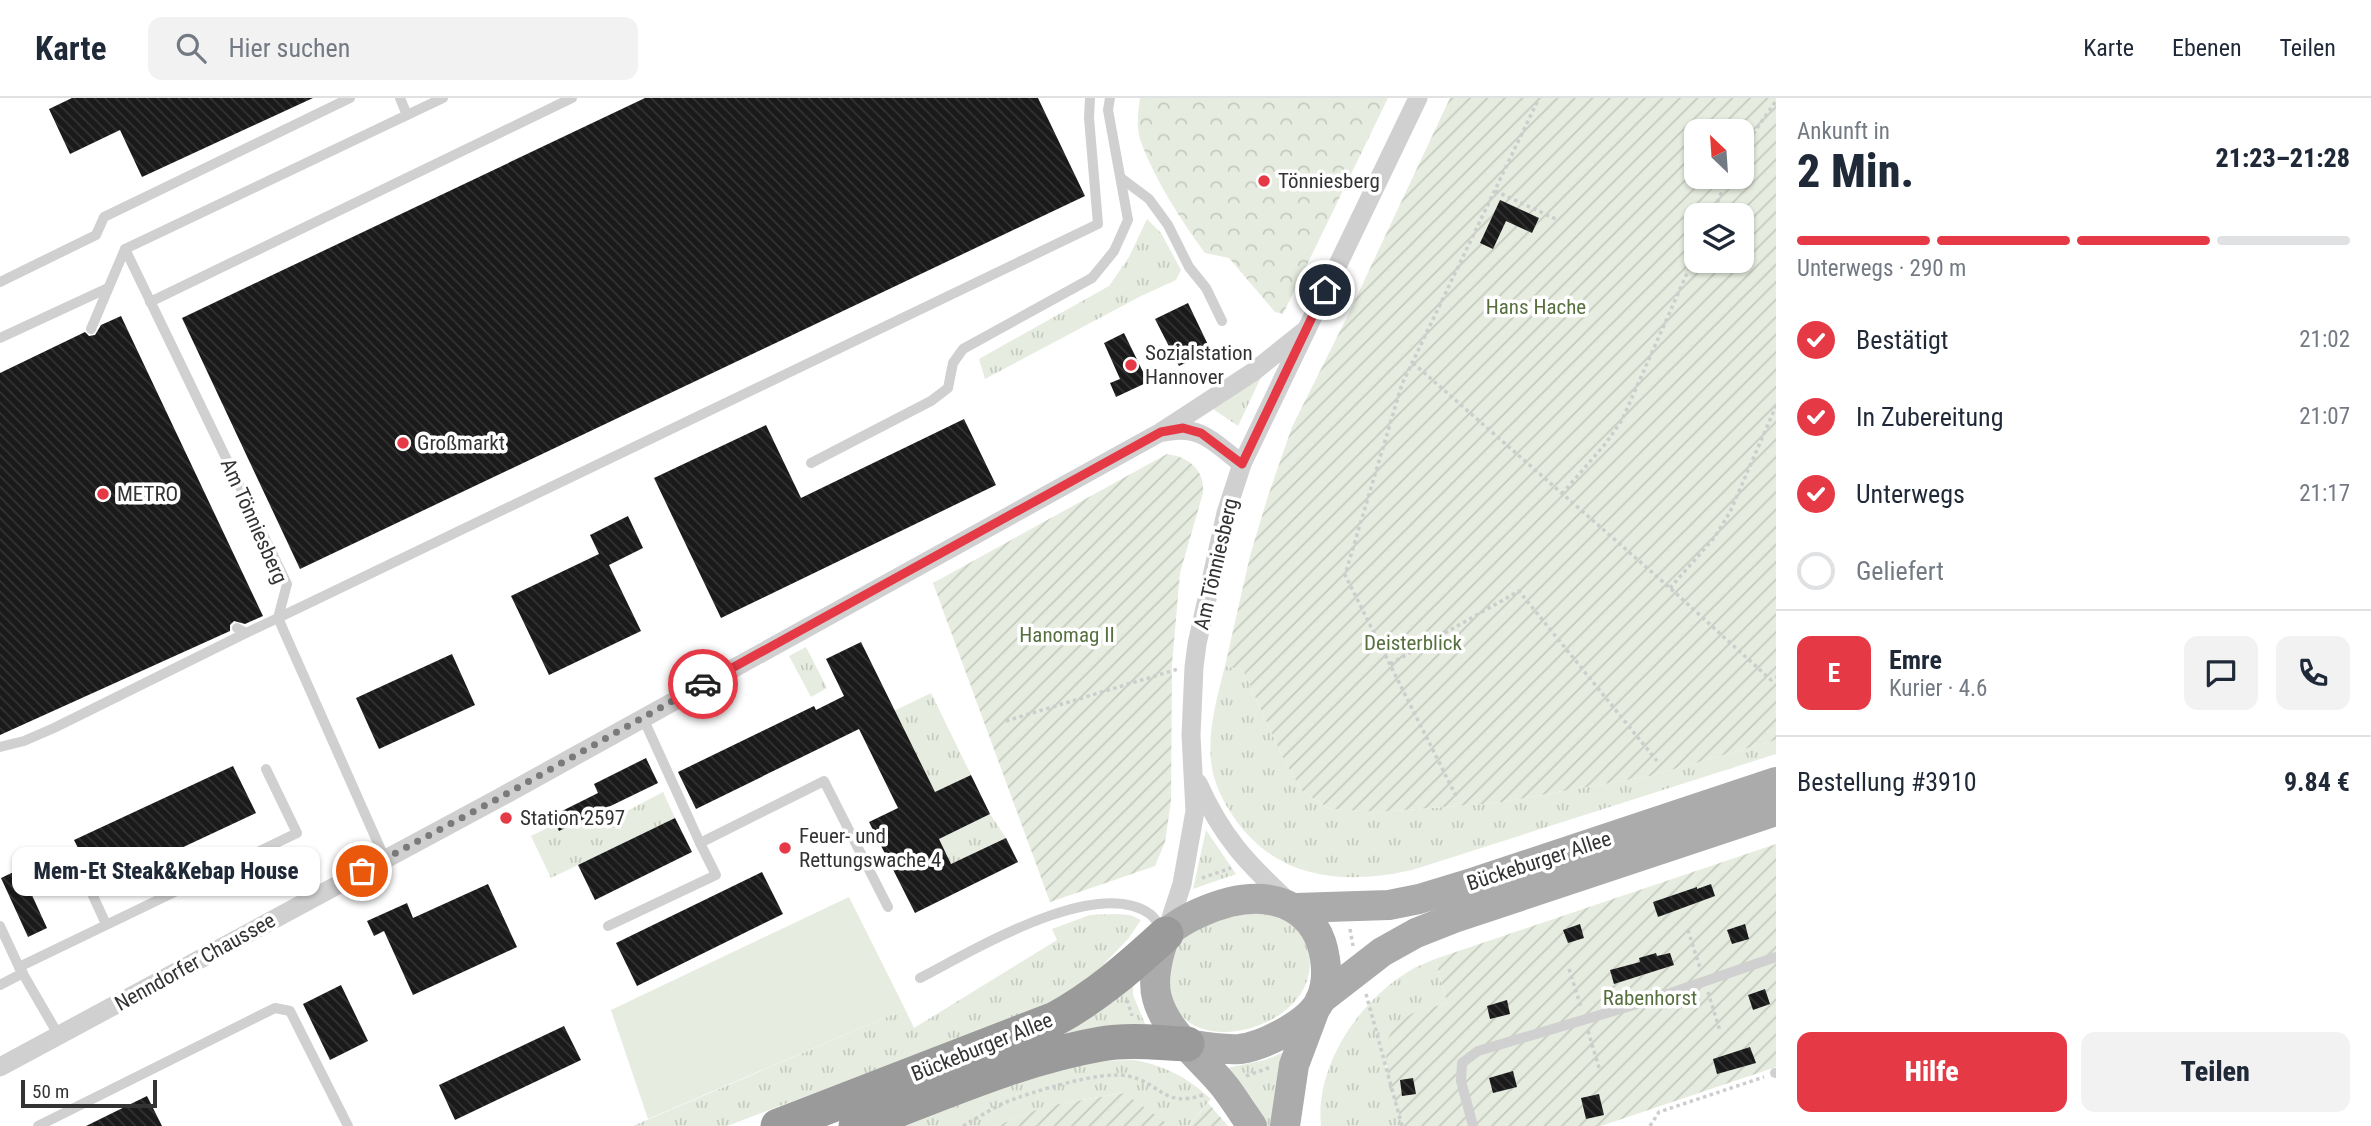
<!DOCTYPE html>
<html lang="de">
<meta charset="utf-8">
<style>
body{margin:0;font-family:"Roboto Condensed",sans-serif;background:#f2f2f3;color:#1f2937;height:100vh;display:flex;flex-direction:column;font-size:26px;white-space:nowrap}
*{box-sizing:border-box;margin:0}
p{font-size:23px;color:#747a83}
.icon{flex:none;width:38px;height:38px;fill:none;stroke:currentColor;stroke-width:2;stroke-linecap:round;stroke-linejoin:round}
.map{position:relative;flex:1;overflow:hidden}
.panel{display:flex;flex-direction:column;background:#fff;width:595px}
.panel>*{flex:none}
.needle{width:46px;rotate:335deg}
.controls{position:absolute;left:1684px;top:21px;display:grid;gap:14px}
.controls a{display:grid;place-items:center;width:70px;height:70px;border-radius:14px;background:#fff;box-shadow:0 2px 5px #0004;font-size:35px}
.scale{position:absolute;left:21px;bottom:18px;width:136px;box-sizing:border-box;padding-left:7px;border:4px solid #333;border-top:0;font-size:19px;line-height:24px;white-space:nowrap;color:#333;-webkit-text-stroke:5px #fff;paint-order:stroke}
.pin{position:absolute;display:grid;place-items:center;width:60px;height:60px;color:#fff;margin:-30px;border:4px solid #fff;border-radius:50%;box-shadow:0 2px 7px #0007}
.courier{position:absolute;display:grid;place-items:center;width:70px;height:70px;margin:-35px;border:5px solid #e63946;border-radius:50%;background:#fff;color:#222;box-shadow:0 2px 9px #0007}
.bubble{position:absolute;height:49px;border-radius:14px;background:#fff;box-shadow:0 2px 5px #0004;font-size:23px;font-weight:800;line-height:49px;text-align:center}
.headline em{font-style:normal;font-weight:800}
.headline div{display:flex;flex-direction:column-reverse}
.headline{display:flex;align-items:center;justify-content:space-between;height:119px;padding:0 21px}
h1{font-size:46px;font-weight:800;line-height:52px}
.bar{display:grid;grid-template-columns:repeat(4,1fr);gap:10px 7px;align-content:center;height:84px;padding:0 21px}
.bar i{height:9px;border-radius:5px;background:#e0e1e3}
.bar .active{background:#e63946}
.bar p{grid-column:span 4}
.line{display:flex;align-items:center;gap:18px;padding:0 21px;border-top:2px solid #e0e1e3}
.line div{flex:1}
.round{display:grid;place-items:center;flex:none;width:74px;height:74px;border-radius:14px;background:#f2f2f3}
ol{padding:0 21px;list-style:none}
li{display:flex;align-items:center;gap:21px;height:77px}
li p{margin-inline-start:auto}
li .icon{padding:7px;border-radius:50%;background:#e63946;color:#fff;stroke-width:4}
li:last-child{color:#747a83}
li i{width:38px;height:38px;border:4px solid #e0e1e3;border-radius:50%}
.button{display:flex;gap:14px;margin-top:auto;padding:14px 21px}
.button a{flex:1;height:80px;border-radius:14px;background:#e63946;color:#fff;font-size:28px;font-weight:800;line-height:80px;text-align:center}
.button a+a{background:#f2f2f3;color:#1f2937}
header{display:flex;align-items:center;gap:42px;box-sizing:border-box;height:98px;padding:0 35px;background:#fff;border-bottom:2px solid #e0e1e3}
header strong{font-size:33px}
nav{display:flex;gap:38px;margin-inline-start:auto;font-size:24px}
.search{width:490px;height:63px;background:#f2f2f3;display:flex;align-items:center;gap:18px;box-sizing:border-box;padding:0 24px;border-radius:14px;color:#747a83;font-size:26px}
main{display:flex;flex:1;min-height:0}
.map>svg:first-child{display:block}
</style>
<header>
<strong>Karte</strong>
<div class="search"><svg class="icon" aria-label="search" viewBox="0 0 24 24"><circle cx="10" cy="10" r="6"/><path d="M15 15l6 6"/></svg>Hier suchen</div>
<nav><a>Karte</a><a>Ebenen</a><a>Teilen</a></nav>
</header>
<main>
<div class="map">
<svg width="1776" height="1028" viewBox="0 0 1776 1028">
<defs>
<pattern id="grass-tufts" width="24" height="20" patternUnits="userSpaceOnUse" patternTransform="scale(1.75)"><rect width="24" height="20" fill="#e6ecdf"/><path d="M3 7l-1-3M5 7V3M7 7l1-3M15 17l-1-3M17 17v-4M19 17l1-3" fill="none" stroke="#c6cbc0"/></pattern>
<pattern id="forest-crowns" width="20" height="18" patternUnits="userSpaceOnUse" patternTransform="scale(1.75)"><rect width="20" height="18" fill="#e6ecdf"/><path d="M2 6a3 3 0 1 1 6 0M12 15a3 3 0 1 1 6 0" fill="none" stroke="#c6cbc0"/></pattern>
<pattern id="garden-furrows" width="10" height="10" patternUnits="userSpaceOnUse" patternTransform="scale(1.75)"><rect width="10" height="10" fill="#e6ecdf"/><path d="M-1 1l2-2M0 10L10 0M9 11l2-2" fill="none" stroke="#c6cbc0"/></pattern>
<pattern id="building-back-hatch" width="6" height="6" patternUnits="userSpaceOnUse" patternTransform="scale(1.75)"><rect width="6" height="6" fill="#1a1a1a"/><path d="M-1 5l2 2M0 0l6 6M5-1l2 2" fill="none" stroke="#333"/></pattern>
</defs>
<rect width="100%" height="100%" fill="#fff"/>
<g fill="url(#grass-tufts)">
<polygon points="1147,121 1161,135 1181,172 1176,182 1141,198 985,281 979,261 1109,188 1129,159"/>
<polygon points="1263,275 1238,328 1213,311"/>
<polygon points="806,549 827,590 811,599 789,558"/>
<path d="M1225 568 1243 572 1283 660 1302 693 1330 711 1378 714 1496 705 1650 678 1776 642V656L1412 772C1345 787 1278 782 1235 721 1223 704 1213 684 1211 663 1208 630 1217 600 1225 568Z"/>
<polygon points="931,595 971,677 918,703 894,613"/>
<polygon points="663,694 675,720 551,780 531,738 555,726 560,733 584,721 587,709 597,729"/>
<polygon points="990,716 1006,740 951,766 939,741"/>
<polygon points="1206,732 1236,776 1193,791"/>
<path d="M1252 811C1261 813 1275 814 1283 818 1291 822 1300 834 1304 842 1332 902 1251 948 1200 930 1164 917 1160 866 1184 840 1201 823 1230 818 1252 811Z"/>
<polygon points="1116,816 1130,817 1141,822 1128,841 1104,866 1106,870 1048,907 727,1028 633,1028 905,911 914,930 1057,842 1052,831 1090,817"/>
<path d="M1435 861 1447 905 1408 917 1385 967 1403 1028H1321C1315 969 1357 906 1406 875 1415 869 1426 865 1435 861Z"/>
<polygon points="1133,880 1133,897 1146,928 1037,941"/>
<polygon points="1282,955 1285,956 1275,1028 1267,1028 1253,1002 1227,970 1265,962"/>
<path d="M1135 962C1166 968 1188 980 1211 1001L1188 1028H1171L1123 995 1046 1008 996 1028H883L1090 963Z"/>
</g>
<path fill="url(#forest-crowns)" d="M1140 0H1388L1283 216 1275 214 1229 160 1205 155C1182 124 1154 80 1141 44 1136 31 1138 14 1140 0Z"/>
<g fill="url(#garden-furrows)" fill-rule="evenodd">
<path d="M1450 0H1776V642L1650 678 1496 705 1378 714 1330 711 1302 693 1283 660 1243 572 1225 568 1250 458 1268 398 1292 329 1349 215ZM1696 33H1741V79H1696ZM1696 117H1741V163H1696Z"/>
<path d="M1167 356C1189 359 1205 372 1203 395L1180 475 1172 566 1171 703 1165 744 1155 768 1050 804 933 485Z"/>
<path d="M1776 746V969L1601 1028H1403C1393 993 1367 940 1409 917 1420 911 1435 909 1447 905L1435 861Z"/>
<polygon points="1124,995 1171,1028 996,1028 1046,1008"/>
<polygon points="1208,1005 1228,1028 1188,1028"/>
</g>
<polygon fill="#e6ecdf" points="849,799 905,911 648,1021 611,912"/>
<g fill="url(#building-back-hatch)">
<polygon points="72,0 313,0 142,79 120,32 70,56 49,11"/>
<polygon points="645,0 1038,0 1085,98 300,471 182,220"/>
<polygon points="1500,102 1539,120 1532,135 1506,123 1493,151 1480,145"/>
<polygon points="1188,205 1211,253 1179,268 1155,221"/>
<polygon points="121,218 263,518 245,526 234,523 230,527 230,533 0,637 0,275 85,234 89,238 95,237 101,227"/>
<polygon points="1124,235 1148,284 1116,299 1110,285 1120,281 1104,245"/>
<polygon points="964,321 996,387 721,520 654,380 766,327 801,400"/>
<polygon points="628,418 643,450 609,467 641,533 549,577 511,498 599,456 590,437"/>
<polygon points="861,544 935,694 971,677 990,716 939,741 951,766 1006,740 1018,764 915,815 869,724 898,710 859,631 696,711 678,674 814,608 816,612 844,598 826,561"/>
<polygon points="452,556 475,607 379,651 356,600"/>
<polygon points="646,660 658,685 559,733 552,718 598,695 594,686"/>
<polygon points="233,668 256,715 145,767 150,777 116,792 112,782 97,788 74,742"/>
<polygon points="675,720 692,754 595,802 578,767"/>
<polygon points="20,771 47,830 28,839 1,780"/>
<polygon points="762,774 783,816 637,888 616,845"/>
<polygon points="488,786 517,849 413,897 384,833 374,838 367,823 407,805 413,820"/>
<polygon points="1711,786 1715,798 1658,819 1653,804 1697,789 1697,791"/>
<polygon points="1580,826 1584,840 1568,845 1563,832"/>
<polygon points="1745,826 1749,841 1732,846 1727,832"/>
<polygon points="1656,855 1657,858 1670,855 1674,867 1614,886 1610,872 1640,864 1639,860"/>
<polygon points="341,887 368,943 330,962 303,906"/>
<polygon points="1765,891 1770,906 1753,912 1748,897"/>
<polygon points="1507,902 1510,916 1490,921 1487,908"/>
<polygon points="564,928 581,962 455,1022 439,987"/>
<polygon points="1750,949 1756,965 1717,976 1713,961"/>
<polygon points="1513,973 1517,989 1493,995 1489,980"/>
<polygon points="1413,980 1416,996 1402,998 1400,982"/>
<polygon points="1599,996 1604,1017 1586,1021 1581,1000"/>
<polygon points="147,998 162,1028 86,1028"/>
</g>
<g fill="none" stroke-linecap="round" stroke-linejoin="round">
<g stroke="#cdcdcd" stroke-width="3.5" stroke-dasharray="3.5 3.5" stroke-linecap="butt">
<polyline points="1741,53 1776,3"/>
<polyline points="1495,93 1558,122"/>
<polyline points="1712,117 1728,79"/>
<polyline points="1413,265 1670,490 1771,582 1776,579"/>
<polyline points="1562,396 1606,345 1622,322 1696,155"/>
<polyline points="1670,490 1714,440 1730,414 1776,308"/>
<polyline points="1390,566 1519,493 1657,663"/>
<polyline points="1006,623 1178,571"/>
<polyline points="1456,698 1345,477 1402,286 1539,0"/>
<polyline points="1202,780 1231,770"/>
<polyline points="1350,831 1353,848"/>
<polyline points="1688,832 1700,870"/>
<polyline points="1569,871 1581,909"/>
<polyline points="1708,894 1720,933"/>
<polyline points="1366,896 1402,1028"/>
<polyline points="1127,902 1132,918"/>
<polyline points="1588,933 1600,973"/>
<polyline points="1246,978 1271,969"/>
<path d="M963 1028C977 1020 991 1011 1006 1004 1032 994 1101 972 1128 978 1161 985 1163 1010 1203 997"/>
<polyline points="1650,1028 1659,1014 1764,979"/>
</g>
<g stroke="#d0d0d0" stroke-width="10">
<polyline points="400,0 407,17"/>
<polyline points="1121,80 1149,101 1168,127 1189,169 1206,190 1222,223"/>
<polyline points="125,151 287,486 278,520 385,761"/>
<polyline points="0,184 96,137 104,119 350,0"/>
<polyline points="150,204 572,0"/>
<polyline points="91,231 125,151 443,0"/>
<polyline points="0,240 108,190"/>
<polyline points="811,365 931,303 948,290 953,265 963,251 1092,180 1114,153 1128,122 1108,12 1110,0"/>
<polyline points="237,530 246,535 278,520 1098,126 1089,20 1090,0"/>
<polyline points="643,620 700,745 824,683 888,809"/>
<polyline points="0,649 24,643 54,630 246,535"/>
<polyline points="54,787 82,774 106,826"/>
<polyline points="0,828 19,869 59,938"/>
<polyline points="608,828 716,777 700,745"/>
<polyline points="19,869 297,735 266,671"/>
<path d="M920 880C971 854 1096 777 1150 816 1155 820 1160 828 1164 833"/>
<polyline points="0,887 23,875"/>
<polyline points="1775,975 1776,975"/>
<polyline points="38,1028 275,910 290,913 348,1028"/>
<polyline points="1473,1028 1461,983 1462,965 1478,953 1644,904 1776,859"/>
</g>
<g stroke="#d0d0d0" stroke-width="19">
<path d="M1164 334C1202 326 1214 345 1242 366"/>
<path d="M1198 685C1222 739 1247 765 1289 804"/>
<polyline points="1166,835 1182,786 1195,713 1191,637 1194,569 1197,546 1226,415 1242,366 1418,0"/>
<polyline points="0,969 499,700 1161,334 1253,274 1307,231"/>
</g>
<g stroke="#ababab" stroke-width="30">
<polyline points="1296,810 1389,807 1419,801 1475,784 1776,684"/>
<polyline points="1320,902 1382,854 1416,835 1454,820 1776,713"/>
<path d="M1187 946C1205 949 1222 952 1240 951 1264 948 1309 925 1320 903 1326 890 1327 874 1325 861 1318 811 1276 793 1230 804 1210 809 1184 820 1168 834 1164 839 1162 847 1160 853 1156 868 1153 886 1157 900 1166 935 1203 961 1225 989 1234 1001 1243 1015 1252 1028"/>
<polyline points="1285,1028 1294,967 1315,911"/>
</g>
<g stroke="#9a9a9a" stroke-width="35">
<path d="M778 1028 1055 921C1097 898 1131 868 1166 836"/>
<path d="M856 1028C934 999 1019 960 1101 946 1130 941 1159 945 1187 946"/>
</g>
</g>
<g fill="none" stroke-linecap="round" stroke-linejoin="round">
<polyline stroke="#7a7a7a" stroke-width="7" stroke-dasharray="0 12.6" points="362,773 499,700 703,586"/>
<polyline stroke="#e63946" stroke-width="9" points="703,586 1161,334 1183,330 1201,335 1242,366 1325,192"/>
</g>
<g fill="#e63946" stroke="#fff" stroke-width="2.5">
<circle cx="1264" cy="83" r="7"/>
<circle cx="1131" cy="267" r="7"/>
<circle cx="403" cy="345" r="7"/>
<circle cx="103" cy="396" r="7"/>
<circle cx="506" cy="720" r="7"/>
<circle cx="785" cy="750" r="7"/>
</g>
<g text-anchor="middle" dominant-baseline="central" stroke-width="7" stroke-linejoin="round" paint-order="stroke">
<g font-size="21" fill="#333" stroke="#fff" text-anchor="start">
<text x="1278" y="83">Tönniesberg</text>
<text x="1145" y="255">Sozialstation<tspan x="1145" dy="24">Hannover</tspan></text>
<text x="417" y="345">Großmarkt</text>
<text x="117" y="396">METRO</text>
<text x="520" y="720">Station 2597</text>
<text x="799" y="738">Feuer- und<tspan x="799" dy="24">Rettungswache 4</tspan></text>
</g>
<g font-size="21" fill="#56703f" stroke="#fff">
<text x="1536" y="209">Hans Hache</text>
<text x="1067" y="537">Hanomag II</text>
<text x="1413" y="545">Deisterblick</text>
<text x="1650" y="900">Rabenhorst</text>
</g>
<g font-size="21" fill="#333" stroke="#fff">
<text transform="translate(254 423) rotate(66)">Am Tönniesberg</text>
<text transform="translate(1216 466) rotate(-77)">Am Tönniesberg</text>
<text transform="translate(1539 763) rotate(-18)">Bückeburger Allee</text>
<text transform="translate(195 864) rotate(-29)">Nenndorfer Chaussee</text>
<text transform="translate(982 949) rotate(-22)">Bückeburger Allee</text>
</g>
</g>
</svg>
<div class="controls">
<a><svg class="needle" viewBox="-14 -14 28 28"><path d="M0-13l5 13h-10z" fill="#e53935"/><path d="M0 13l5-13h-10z" fill="#747a83"/></svg></a>
<a><svg class="icon" aria-label="layers" viewBox="0 0 24 24"><path d="M12 4l9 5-9 5-9-5zM3 14l9 5 9-5"/></svg></a>
</div>
<div class="scale">50 m</div>
<div class="pin" style="left:362px;top:773px;background:#ea580c"><svg class="icon" aria-label="bag" viewBox="0 0 24 24"><path d="M5 8h14l-1 12H6zM9 8a3 3 0 0 1 6 0"/></svg></div>
<div class="pin" style="left:1325px;top:192px;background:#1f2937"><svg class="icon" aria-label="home" viewBox="0 0 24 24"><path d="M3 11l9-7 9 7M6 9v11h12V9"/></svg></div>
<div class="courier" style="left:703px;top:586px"><svg class="icon" aria-label="car" viewBox="0 0 24 24"><path d="M5 17H2v-5l4-1 3-4h7l3 4 3 1v5h-3M9 17h6M6 11h13"/><circle cx="7" cy="17" r="2"/><circle cx="17" cy="17" r="2"/></svg></div>
<div class="bubble" style="left:12px;top:749px;width:308px">Mem-Et Steak&amp;Kebap House</div>
</div>
<section class="panel">
<div class="headline"><div><h1>2 Min.</h1><p>Ankunft in</p></div><em>21:23–21:28</em></div>
<div class="bar"><i class="active"></i><i class="active"></i><i class="active"></i><i></i><p>Unterwegs · 290 m</p></div>
<ol>
<li><svg class="icon" aria-label="check" viewBox="0 0 24 24"><path d="M5 12l5 5 9-10"/></svg>Bestätigt<p>21:02</p></li>
<li><svg class="icon" aria-label="check" viewBox="0 0 24 24"><path d="M5 12l5 5 9-10"/></svg>In Zubereitung<p>21:07</p></li>
<li><svg class="icon" aria-label="check" viewBox="0 0 24 24"><path d="M5 12l5 5 9-10"/></svg>Unterwegs<p>21:17</p></li>
<li><i></i>Geliefert</li>
</ol>
<div class="line" style="height:126px"><b class="round" style="background:#e63946;color:#fff">E</b><div><b>Emre</b><p>Kurier · 4.6</p></div><a class="round"><svg class="icon" aria-label="chat" viewBox="0 0 24 24"><path d="M4 5h16v11H9l-5 4z"/></svg></a><a class="round"><svg class="icon" aria-label="phone" viewBox="0 0 24 24"><path d="M5 4h4l2 5-3 2q2 4 5 5l2-3 5 2v4C11 20 4 13 5 4z"/></svg></a></div>
<div class="line" style="height:91px"><div>Bestellung #3910</div><b>9.84 €</b></div>
<div class="button"><a>Hilfe</a><a>Teilen</a></div>
</section>
</main>
